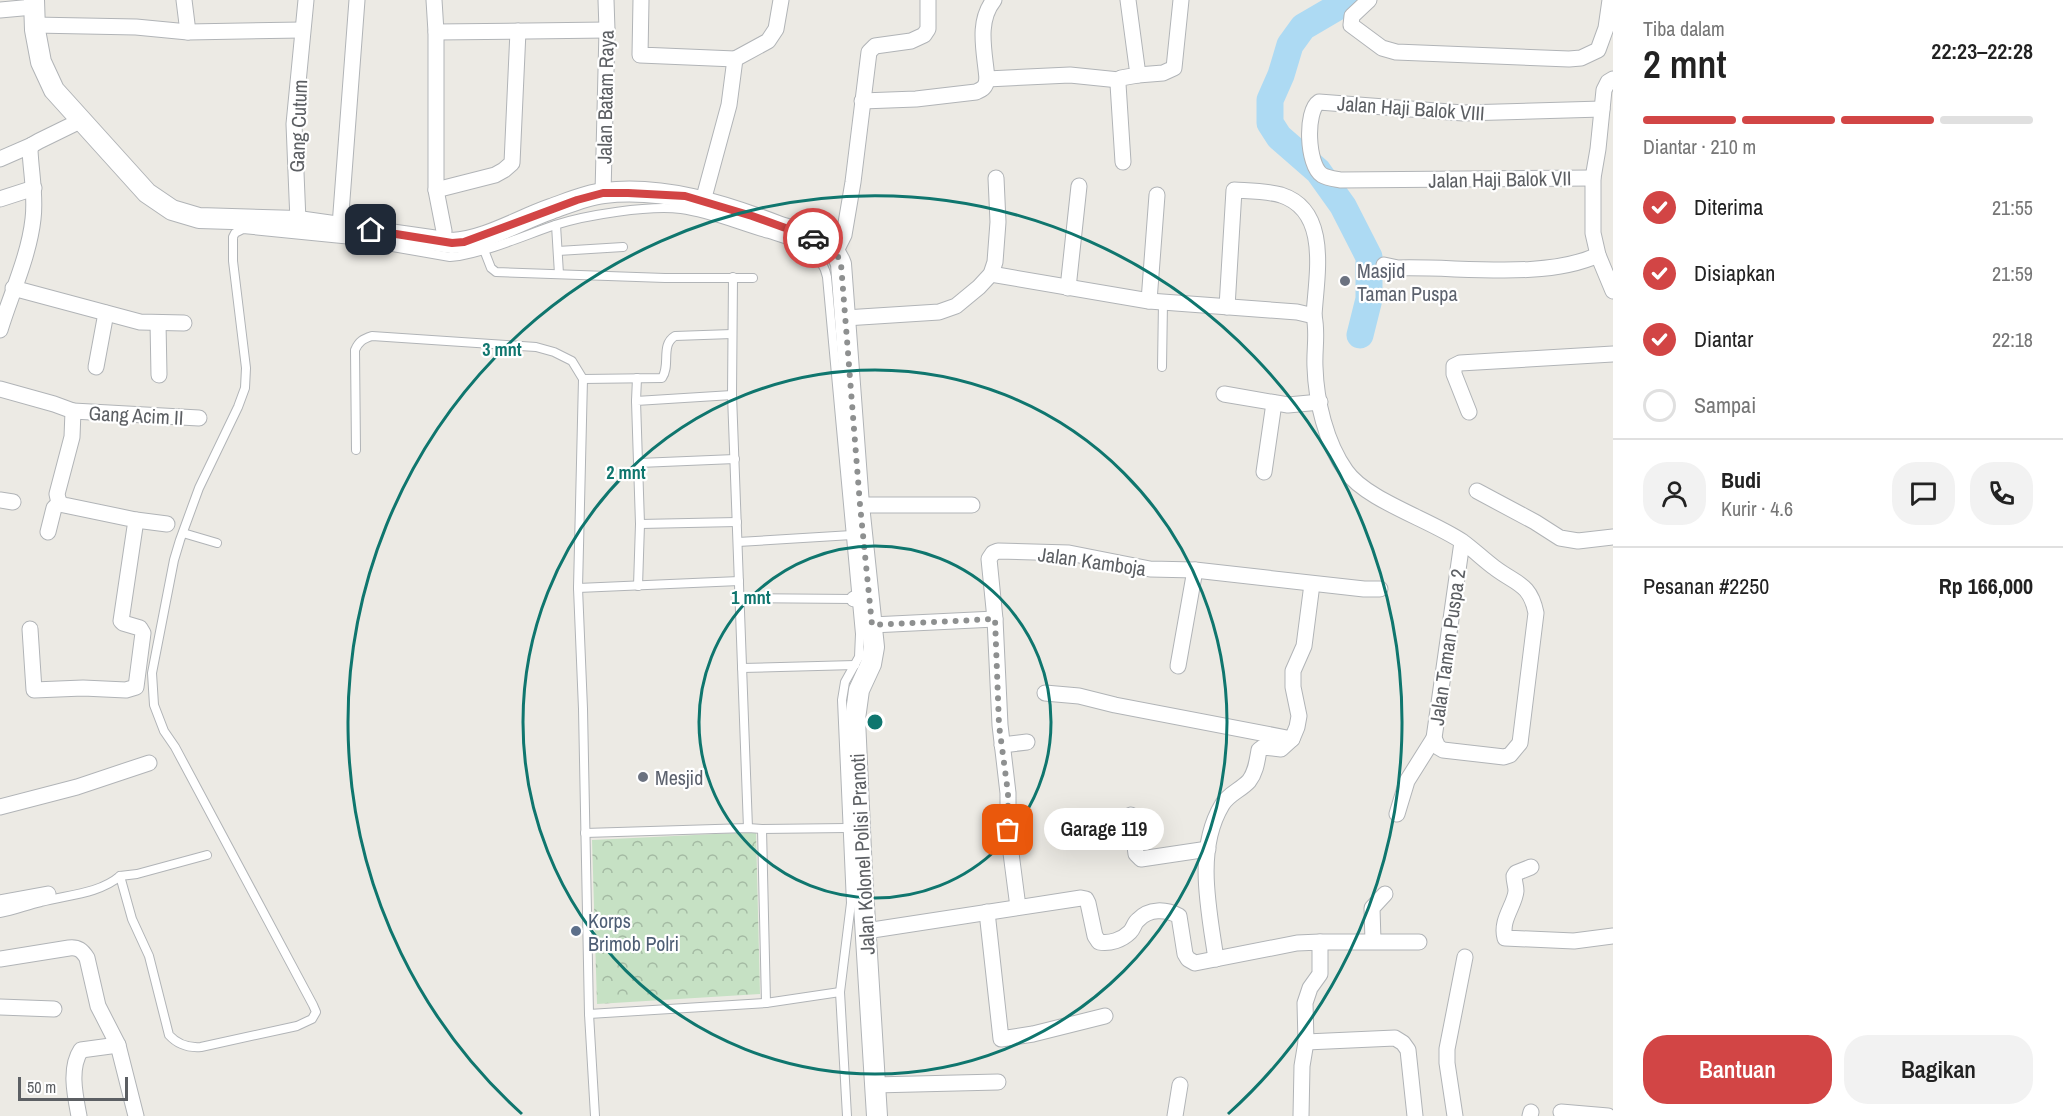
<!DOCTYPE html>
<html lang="id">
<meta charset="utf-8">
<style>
body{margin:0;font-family:"Archivo Narrow",sans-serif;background:#f2f2f2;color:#222;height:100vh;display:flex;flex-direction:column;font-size:22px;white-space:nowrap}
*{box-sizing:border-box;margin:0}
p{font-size:20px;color:#767676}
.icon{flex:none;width:33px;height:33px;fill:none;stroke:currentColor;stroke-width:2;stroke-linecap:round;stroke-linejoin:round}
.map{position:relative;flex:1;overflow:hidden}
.sheet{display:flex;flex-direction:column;background:#fff;width:450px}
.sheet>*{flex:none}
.scale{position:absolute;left:18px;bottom:15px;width:110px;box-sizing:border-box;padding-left:6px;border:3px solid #5c5f63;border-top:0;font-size:16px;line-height:21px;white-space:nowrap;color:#5c5f63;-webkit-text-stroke:4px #fff;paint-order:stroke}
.pin{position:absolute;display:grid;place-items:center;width:51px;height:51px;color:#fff;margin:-26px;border-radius:12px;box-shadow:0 3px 9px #0006}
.courier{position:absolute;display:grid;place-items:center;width:60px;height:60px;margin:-30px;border:4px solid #d24545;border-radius:50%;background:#fff;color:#222;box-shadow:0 2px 8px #0007}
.bubble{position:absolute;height:42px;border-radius:21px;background:#fff;box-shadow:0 6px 24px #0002;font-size:20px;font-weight:600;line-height:42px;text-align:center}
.headline em{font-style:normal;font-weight:600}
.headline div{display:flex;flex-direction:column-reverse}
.headline{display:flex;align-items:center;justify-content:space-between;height:102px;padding:0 30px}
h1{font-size:39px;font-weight:600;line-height:45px}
.bar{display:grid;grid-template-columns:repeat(4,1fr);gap:9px 6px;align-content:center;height:72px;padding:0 30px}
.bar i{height:8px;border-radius:4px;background:#e0e0e0}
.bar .on{background:#d24545}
.bar p{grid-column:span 4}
.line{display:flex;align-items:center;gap:15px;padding:0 30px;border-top:2px solid #e0e0e0}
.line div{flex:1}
.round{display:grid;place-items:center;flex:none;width:63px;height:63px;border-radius:24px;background:#f2f2f2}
ol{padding:0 30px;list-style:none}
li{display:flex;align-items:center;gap:18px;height:66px}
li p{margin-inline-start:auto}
li .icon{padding:6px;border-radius:50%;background:#d24545;color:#fff;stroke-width:4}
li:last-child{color:#767676}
li i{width:33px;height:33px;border:3px solid #e0e0e0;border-radius:50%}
.cta{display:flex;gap:12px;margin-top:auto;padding:12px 30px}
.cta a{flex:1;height:69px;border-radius:24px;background:#d24545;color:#fff;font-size:24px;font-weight:600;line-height:69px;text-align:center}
.cta a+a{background:#f2f2f2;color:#222}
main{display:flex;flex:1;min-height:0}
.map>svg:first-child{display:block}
</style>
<main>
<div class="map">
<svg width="1613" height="1116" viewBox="0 0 1613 1116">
<defs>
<pattern id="park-crowns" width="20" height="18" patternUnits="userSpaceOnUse" patternTransform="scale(1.5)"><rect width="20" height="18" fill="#c6e1c4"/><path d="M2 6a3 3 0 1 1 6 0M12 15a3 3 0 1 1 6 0" fill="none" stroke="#a4baa3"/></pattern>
</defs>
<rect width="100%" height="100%" fill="#eceae4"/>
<polygon fill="url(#park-crowns)" points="756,832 760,994 597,1004 592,840"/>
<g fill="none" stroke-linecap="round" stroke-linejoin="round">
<polyline stroke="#addaf3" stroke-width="27" points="1349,0 1303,27 1290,45 1281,75 1270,100 1270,123 1279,137 1318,171 1343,206 1369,257 1369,299 1360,335"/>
<defs>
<g id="service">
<polyline points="556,225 559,274"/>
<polyline points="484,250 491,268 496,272 665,278 753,278"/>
<polyline points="558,251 623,247"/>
<polyline points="733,277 732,395 748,828"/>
<polyline points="1162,367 1163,302"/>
<path d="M583 379 662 378C671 365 660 345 675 336L732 334"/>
<polyline points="636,401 637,378"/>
<path d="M356 450 355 350C359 341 363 339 372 336L536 347 554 352 572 361 583 379 578 588 583 709 589 1014 595 1116"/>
<polyline points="639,463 735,459"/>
<polyline points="640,524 737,522"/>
<polyline points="183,533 217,543"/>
<polyline points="738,542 852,535"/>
<polyline points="638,586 640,524 636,401 732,395"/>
<polyline points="578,588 739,581"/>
<polyline points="740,598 854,599"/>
<polyline points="742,668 855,665"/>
<polyline points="762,829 847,828"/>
<polyline points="585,833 748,828 762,829 766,1003"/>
<polyline points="120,876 137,874 207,855"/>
<path d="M0 913C14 911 27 905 41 902 66 895 99 894 120 876L132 919 149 956 169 1035C178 1045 188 1048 201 1047L297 1026 312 1019 316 1012 313 1005 175 747 164 731 154 705 152 673 174 560 180 540 199 488 238 407 245 388 246 368 233 261V237L235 233 243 229 352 240 450 257 459 256C492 250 523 236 555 225 586 215 649 205 681 209 711 213 740 226 769 234 794 242 821 248 827 277L860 634 859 657 845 682 842 700 851 903 840 992 847 1116"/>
<polyline points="589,1014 766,1003 840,992"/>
</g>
<g id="minor">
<polyline points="184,0 188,32"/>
<polyline points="434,0 436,32 436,190 444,231"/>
<polyline points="641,0 640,55 735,59"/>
<polyline points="1369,0 1352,16 1351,25 1382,48 1396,52 1569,59 1581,58 1598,50 1606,28 1610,0"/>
<polyline points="0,10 33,7"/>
<polyline points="34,25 136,27 188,32 302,30"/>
<polyline points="436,32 607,30"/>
<polyline points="1138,75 1163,73 1174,68 1181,0"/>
<polyline points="987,79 1070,75 1119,80"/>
<polyline points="1613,79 1608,82 1604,90 1598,149 1593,178 1593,233 1598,255 1613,291"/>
<path d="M862 101 916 99 976 92C983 89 986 87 987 79 985 53 976 22 994 0"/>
<polyline points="0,159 32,145"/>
<polyline points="1123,162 1118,84 1121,78 1138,75 1128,0"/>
<path d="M1593 178 1340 180C1335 179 1327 178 1322 175 1307 165 1305 111 1319 102L1463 113 1602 109"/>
<polyline points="436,190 495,175 504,170 512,163 518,31"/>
<polyline points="603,193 607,30 606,0"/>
<polyline points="0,199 34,188"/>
<polyline points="703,201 729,105 735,59 768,41 776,29 781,0"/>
<polyline points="298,221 294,124 306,0"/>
<polyline points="340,226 357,0"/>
<polyline points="836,251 844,235 853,182 869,52 875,46 911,41 924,35 928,29 928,0"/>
<path d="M1384 265 1398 268C1459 266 1544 280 1598 255"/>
<path d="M991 274 1149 301 1297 312 1314 316C1318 333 1314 350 1315 367 1316 401 1326 443 1346 471 1366 500 1431 520 1463 542 1474 550 1484 560 1495 568 1516 584 1530 583 1536 613L1520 743 1510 755 1504 757 1443 750 1438 747 1434 738 1462 542"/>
<polyline points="13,288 140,322 184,323"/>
<polyline points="1068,288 1079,186"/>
<polyline points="1149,301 1157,195"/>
<path d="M1227 307 1234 190C1250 191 1267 191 1281 195 1331 211 1316 277 1314 316"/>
<polyline points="845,318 939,312 956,306 979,287 991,274 995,262 998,222 996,178"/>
<polyline points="158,323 159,375"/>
<path d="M0 330C11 294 29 256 33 219 36 196 31 173 30 150L32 145 39 141 82 120"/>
<polyline points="96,367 106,313"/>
<polyline points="0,389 54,404 73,411 72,437 57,494 59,503 64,505 136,520 121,621 123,623 140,628 143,633 136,687 126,690 83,688 34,690 30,629"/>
<polyline points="1224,394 1288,405 1320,402"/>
<polyline points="73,411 199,418"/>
<polyline points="1469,412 1454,374 1454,366 1460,363 1613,354"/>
<polyline points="1264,472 1274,403"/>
<polyline points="1477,491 1535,522 1560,538 1578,541 1613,537"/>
<polyline points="0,500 13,502"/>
<polyline points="859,505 972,505"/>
<polyline points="136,520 167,524"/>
<polyline points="48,532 54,508 59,503"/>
<polyline points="854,599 856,599"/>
<polyline points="872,625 995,619"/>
<polyline points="1178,666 1195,570"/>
<polyline points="1045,693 1079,696 1115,705 1292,739"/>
<polyline points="1002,745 1027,742"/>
<polyline points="0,807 77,787 149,763"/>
<polyline points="1397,814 1407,781 1434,738"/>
<polyline points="1131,815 1136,854 1141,859 1208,849"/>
<path d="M1531 867 1516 873 1514 876C1514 881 1516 886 1516 891 1515 905 1500 920 1505 938L1574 941 1613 936"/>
<polyline points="0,903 48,894"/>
<polyline points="1018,907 1008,830 1008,793 1000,725 995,619 989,559 993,553 998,551 1069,553 1150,569 1195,570 1364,589 1380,589"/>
<polyline points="987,912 1001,1039 1033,1034 1105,1016"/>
<path d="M866 931 1081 898 1086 899 1088 903 1095 936 1099 942C1110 944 1122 940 1130 932 1134 928 1134 923 1138 920 1149 908 1166 909 1179 916L1185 954 1188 959 1195 963 1297 943 1320 942V974L1310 988 1305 1003 1306 1042 1302 1066 1301 1116"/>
<polyline points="1373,941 1372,908 1385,894"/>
<polyline points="1320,942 1419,942"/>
<path d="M0 959 69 948C78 947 82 950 87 958L98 1006 118 1045 136 1116"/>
<path d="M1216 959C1209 910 1195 850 1222 805 1228 794 1241 790 1249 781 1256 772 1257 761 1259 750L1263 747 1281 749 1292 739 1297 727 1299 716 1293 687V671L1304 646 1312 584"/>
<polyline points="0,1007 54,1009"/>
<polyline points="1306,1042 1395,1038 1403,1043 1408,1050 1415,1116"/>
<polyline points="874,1085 998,1082"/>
<polyline points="1561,1112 1608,1116"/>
<path d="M79 1116C75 1095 69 1068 81 1050L118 1045"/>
<polyline points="1175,1116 1180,1085"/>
<polyline points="1455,1116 1447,1063 1447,1049 1465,957"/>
<polyline points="1530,1116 1531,1112"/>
</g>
<path id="tertiary" d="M34 0 35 30 41 62 54 90 147 193 172 210 199 218 298 221 452 243C486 241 519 220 551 209 568 203 586 195 604 193 663 186 723 205 778 226 803 235 831 236 841 264L859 505 874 647 871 664 859 690 855 719 862 873 877 1116"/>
</defs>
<use href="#service" stroke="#b1b4b7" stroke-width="10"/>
<use href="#minor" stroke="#b1b4b7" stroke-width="17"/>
<use href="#tertiary" stroke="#b1b4b7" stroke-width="22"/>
<use href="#service" stroke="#fff" stroke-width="8"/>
<use href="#minor" stroke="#fff" stroke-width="15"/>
<use href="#tertiary" stroke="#fff" stroke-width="20"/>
</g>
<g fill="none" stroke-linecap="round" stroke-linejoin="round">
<path stroke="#8e9090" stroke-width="6" stroke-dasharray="0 10.8" d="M813 238C828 243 836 249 841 264L860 505 872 625 995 619 999 725 1008 793V830"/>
<polyline stroke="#d24545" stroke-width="8" points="371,230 452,243 464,242 577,200 603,193 628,193 685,196 752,216 813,238"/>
</g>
<g fill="none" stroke="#0f766e" stroke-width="3">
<circle cx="875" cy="722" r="176"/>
<circle cx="875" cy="722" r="352"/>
<path d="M522 1114A527 527 0 1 1 1228 1114"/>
</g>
<g fill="#6b7280" stroke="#fff" stroke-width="2">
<circle cx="1345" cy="281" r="6"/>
<circle cx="643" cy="777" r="6"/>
</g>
<circle fill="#5c6f8a" stroke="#fff" stroke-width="2" cx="576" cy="931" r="6"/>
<g text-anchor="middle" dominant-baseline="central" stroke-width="4.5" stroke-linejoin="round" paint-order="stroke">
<g font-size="20" fill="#5c5f63" stroke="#fff">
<text transform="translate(605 97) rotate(-89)">Jalan Batam Raya</text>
<text transform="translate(1411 108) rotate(4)">Jalan Haji Balok VIII</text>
<text transform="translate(298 126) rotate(-88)">Gang Cutum</text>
<text transform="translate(1500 179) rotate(-1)">Jalan Haji Balok VII</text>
<text transform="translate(136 415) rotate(3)">Gang Acim II</text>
<text transform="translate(1092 561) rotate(8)">Jalan Kamboja</text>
<text transform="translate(1447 647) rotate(-82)">Jalan Taman Puspa 2</text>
<text transform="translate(862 854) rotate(-93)">Jalan Kolonel Polisi Pranoti</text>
</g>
<g font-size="20" fill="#5b616d" stroke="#fff" text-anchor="start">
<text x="1357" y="270">Masjid<tspan x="1357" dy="23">Taman Puspa</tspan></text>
<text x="655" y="777">Mesjid</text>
</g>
<g font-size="20" fill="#4e5e75" stroke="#fff" text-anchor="start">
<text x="588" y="920">Korps<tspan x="588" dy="23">Brimob Polri</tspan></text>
</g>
</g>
<circle cx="875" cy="722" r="9" fill="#0f766e" stroke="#fff" stroke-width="3"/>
<g font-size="18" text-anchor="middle" font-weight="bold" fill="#0f766e" stroke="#fff" stroke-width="4.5" stroke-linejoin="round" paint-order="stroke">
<text x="502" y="356">3 mnt</text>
<text x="626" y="479">2 mnt</text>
<text x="751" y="604">1 mnt</text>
</g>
</svg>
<div class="scale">50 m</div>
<div class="pin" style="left:1008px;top:830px;background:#ea580c"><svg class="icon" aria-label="bag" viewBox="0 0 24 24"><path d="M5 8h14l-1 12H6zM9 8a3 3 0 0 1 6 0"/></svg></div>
<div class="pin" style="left:371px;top:230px;background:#1f2937"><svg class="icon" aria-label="home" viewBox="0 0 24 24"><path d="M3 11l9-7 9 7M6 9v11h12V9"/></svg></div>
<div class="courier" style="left:813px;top:238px"><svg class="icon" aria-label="car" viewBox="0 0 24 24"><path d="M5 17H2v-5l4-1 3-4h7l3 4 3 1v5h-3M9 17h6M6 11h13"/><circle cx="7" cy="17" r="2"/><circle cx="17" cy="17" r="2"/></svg></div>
<div class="bubble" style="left:1044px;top:808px;width:120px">Garage 119</div>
</div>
<section class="sheet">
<div class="headline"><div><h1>2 mnt</h1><p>Tiba dalam</p></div><em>22:23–22:28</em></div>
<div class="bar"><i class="on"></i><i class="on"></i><i class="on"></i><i></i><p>Diantar · 210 m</p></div>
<ol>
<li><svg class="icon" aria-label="check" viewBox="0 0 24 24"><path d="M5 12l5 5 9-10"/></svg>Diterima<p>21:55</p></li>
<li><svg class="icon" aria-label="check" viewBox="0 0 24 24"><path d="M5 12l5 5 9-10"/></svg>Disiapkan<p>21:59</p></li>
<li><svg class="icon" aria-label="check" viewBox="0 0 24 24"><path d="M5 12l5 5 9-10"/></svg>Diantar<p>22:18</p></li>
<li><i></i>Sampai</li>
</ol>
<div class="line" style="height:108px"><a class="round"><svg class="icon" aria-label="person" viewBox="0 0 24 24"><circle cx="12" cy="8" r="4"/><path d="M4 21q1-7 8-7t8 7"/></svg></a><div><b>Budi</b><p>Kurir · 4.6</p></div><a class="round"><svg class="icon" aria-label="chat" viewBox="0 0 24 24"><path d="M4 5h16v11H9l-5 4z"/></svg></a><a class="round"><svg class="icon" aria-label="phone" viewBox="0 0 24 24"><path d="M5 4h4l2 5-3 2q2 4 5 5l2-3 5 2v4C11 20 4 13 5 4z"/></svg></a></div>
<div class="line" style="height:78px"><div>Pesanan #2250</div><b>Rp 166,000</b></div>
<div class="cta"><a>Bantuan</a><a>Bagikan</a></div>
</section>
</main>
